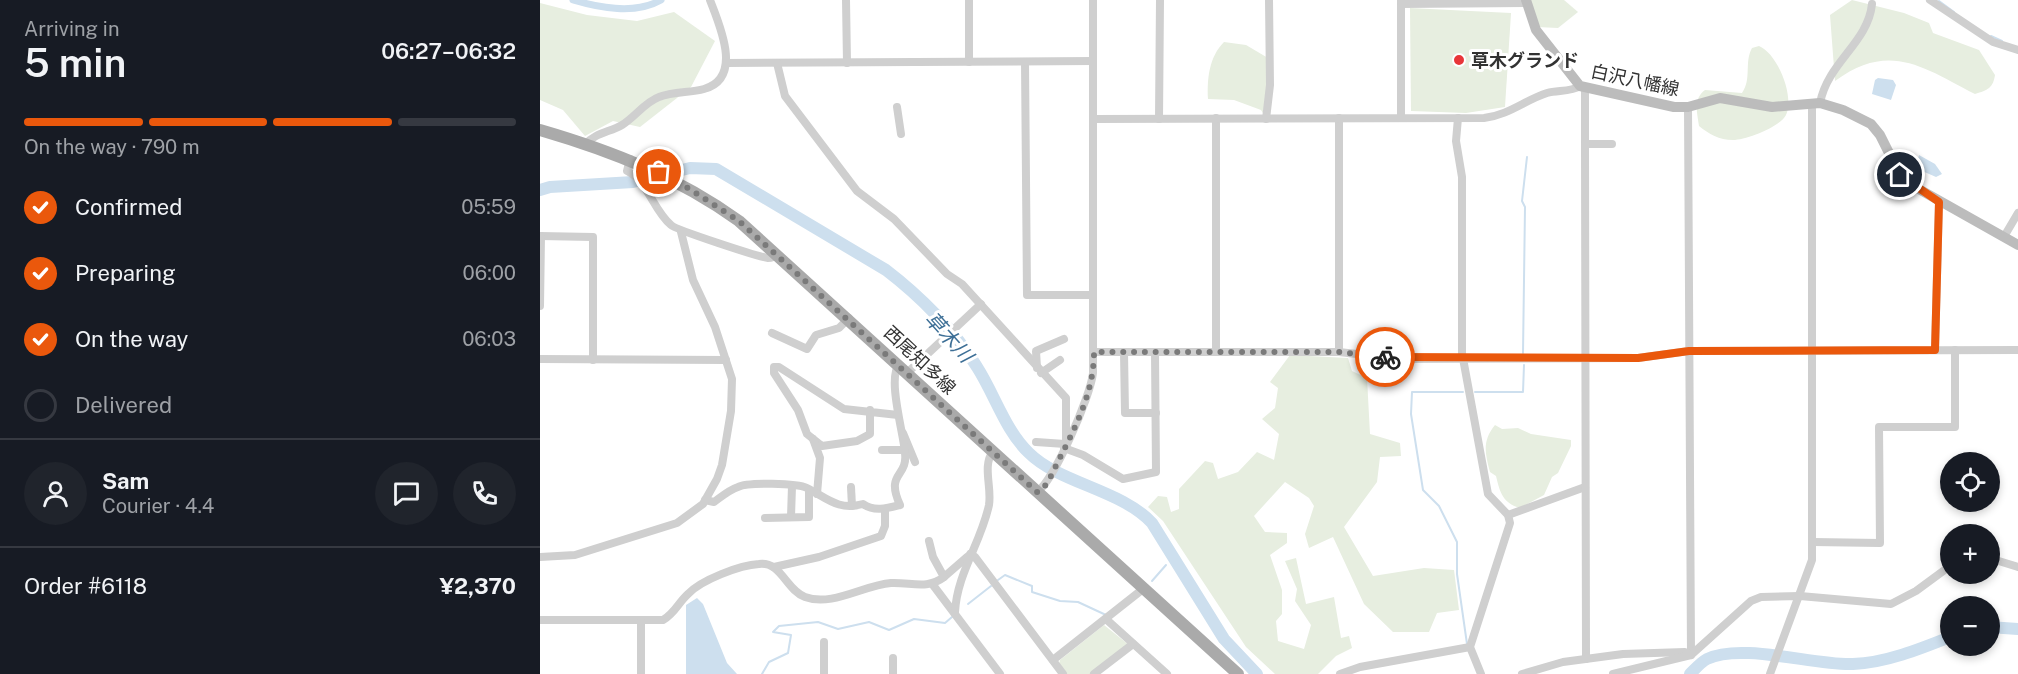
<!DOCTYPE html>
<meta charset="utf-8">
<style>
body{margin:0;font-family:"Public Sans","Noto Sans JP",sans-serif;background:#20242c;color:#f1f3f6;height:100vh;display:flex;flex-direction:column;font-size:22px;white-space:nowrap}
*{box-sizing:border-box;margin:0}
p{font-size:20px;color:#9ea1a6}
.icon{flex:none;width:33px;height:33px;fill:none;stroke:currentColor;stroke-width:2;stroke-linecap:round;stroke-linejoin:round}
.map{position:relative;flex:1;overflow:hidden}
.details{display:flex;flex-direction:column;background:#171b24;width:540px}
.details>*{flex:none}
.tools{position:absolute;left:1400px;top:452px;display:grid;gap:12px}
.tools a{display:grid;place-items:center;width:60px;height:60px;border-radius:50%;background:#171b24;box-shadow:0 3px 9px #0003;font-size:30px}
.pin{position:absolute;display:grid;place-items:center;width:51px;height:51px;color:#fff;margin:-26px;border:3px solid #fff;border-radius:50%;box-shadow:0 2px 6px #0007}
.courier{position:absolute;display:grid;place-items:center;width:60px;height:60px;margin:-30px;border:4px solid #ea580c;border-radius:50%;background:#fff;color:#222;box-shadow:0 2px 8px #0007}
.summary em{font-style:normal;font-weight:600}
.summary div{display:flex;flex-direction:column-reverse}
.summary{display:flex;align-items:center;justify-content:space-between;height:102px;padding:0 24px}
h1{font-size:39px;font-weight:600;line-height:45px}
.bar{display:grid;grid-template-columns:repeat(4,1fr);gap:9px 6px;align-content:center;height:72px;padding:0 24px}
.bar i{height:8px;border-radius:4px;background:#363941}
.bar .current{background:#ea580c}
.bar p{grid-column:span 4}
.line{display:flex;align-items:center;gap:15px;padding:0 24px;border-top:2px solid #363941}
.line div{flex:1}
.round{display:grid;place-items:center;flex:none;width:63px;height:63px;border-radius:32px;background:#20242c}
ol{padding:0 24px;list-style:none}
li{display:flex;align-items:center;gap:18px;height:66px}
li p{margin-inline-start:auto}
li .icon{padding:6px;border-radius:50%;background:#ea580c;color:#fff;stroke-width:4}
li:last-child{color:#9ea1a6}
li i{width:33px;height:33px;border:3px solid #363941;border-radius:50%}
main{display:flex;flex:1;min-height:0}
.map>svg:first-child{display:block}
</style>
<main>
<section class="details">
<div class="summary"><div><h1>5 min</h1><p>Arriving in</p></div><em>06:27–06:32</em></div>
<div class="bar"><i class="current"></i><i class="current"></i><i class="current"></i><i></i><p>On the way · 790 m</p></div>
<ol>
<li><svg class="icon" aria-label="check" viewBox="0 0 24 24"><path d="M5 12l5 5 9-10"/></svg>Confirmed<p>05:59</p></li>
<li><svg class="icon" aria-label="check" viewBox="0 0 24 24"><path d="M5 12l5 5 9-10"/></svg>Preparing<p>06:00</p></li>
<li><svg class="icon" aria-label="check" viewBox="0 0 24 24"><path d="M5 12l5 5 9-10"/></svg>On the way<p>06:03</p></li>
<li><i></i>Delivered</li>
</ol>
<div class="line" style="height:108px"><a class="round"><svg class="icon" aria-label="person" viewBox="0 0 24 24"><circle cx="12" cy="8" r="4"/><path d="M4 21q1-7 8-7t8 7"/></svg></a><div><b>Sam</b><p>Courier · 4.4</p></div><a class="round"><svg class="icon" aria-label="chat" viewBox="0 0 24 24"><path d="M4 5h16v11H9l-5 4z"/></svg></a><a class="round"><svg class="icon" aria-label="phone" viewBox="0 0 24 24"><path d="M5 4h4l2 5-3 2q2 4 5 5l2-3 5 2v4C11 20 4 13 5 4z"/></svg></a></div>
<div class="line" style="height:78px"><div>Order #6118</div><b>¥2,370</b></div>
</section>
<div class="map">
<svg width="1478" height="674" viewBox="0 0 1478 674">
<rect width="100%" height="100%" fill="#fff"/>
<g fill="#e7eee0">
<polygon points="989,0 1024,0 1038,12 1018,28 997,27"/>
<path d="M1312 0 1364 13 1389 23 1393 33 1439 50 1455 75C1453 88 1448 90 1435 94 1383 67 1349 41 1295 81L1290 15Z"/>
<polygon points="0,3 47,15 97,21 134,12 175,41 151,87 100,127 73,121 45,136 23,110 0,100"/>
<polygon points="870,8 971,13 965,107 926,113 871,111"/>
<path d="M684 42 706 45 728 58V84L723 113 721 110 694 100 668 99C667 79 669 57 684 42Z"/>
<path d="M1219 46C1237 53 1255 96 1246 115 1240 127 1206 140 1193 140 1179 140 1169 134 1159 126 1157 112 1153 99 1165 90L1202 93C1212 79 1204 62 1212 48Z"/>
<polygon points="750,355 808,358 812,371 827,378 830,434 860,443 861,456 840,457 837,482 804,527 833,576 884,568 914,570 919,610 897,613 889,632 853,632 824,604 793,537 769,548 765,534 774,506 769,498 745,482 714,516 725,532 747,533 747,543 730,555 742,590 742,614 736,621 738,641 764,649 771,625 755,601 757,589 745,561 756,558 766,604 794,597 801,638 809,636 812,648 796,656 778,674 735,674 706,647 623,521 608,507 618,496 627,497 631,512 639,509 639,489 665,461 673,463 678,479 698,472 717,452 734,460 739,434 722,419 735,408 738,388 730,382"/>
<path d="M955 425 962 429 978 428 991 434 1031 440V446L1018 473 1012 477 1004 495 980 508C963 503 960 493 956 476L950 472C945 453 942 441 955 425Z"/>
<polygon points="564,625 589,645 551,674 527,674 519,664 520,660"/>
</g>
<g fill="#cddfee">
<polygon points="1338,78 1353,80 1356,85 1351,100 1332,94 1335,80"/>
<polygon points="1379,155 1395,164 1402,174 1396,177 1380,170 1377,163"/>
<polygon points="157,598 163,604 187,663 197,674 146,674 146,605"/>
</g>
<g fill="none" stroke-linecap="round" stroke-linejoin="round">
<g stroke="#cddfee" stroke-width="2">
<polyline points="1399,1 1414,12"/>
<polyline points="1451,36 1462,41"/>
<polyline points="983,353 985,207 982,201 987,157"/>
<polyline points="923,392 872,392 871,414 883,490 899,506 917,542 917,574 927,644"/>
<polyline points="935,392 983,392 984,365"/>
<polyline points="458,580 465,575 492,586 492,592 520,601 538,602 566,615"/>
<polyline points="612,581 626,565"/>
<polyline points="428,604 451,586"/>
<polyline points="222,674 229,662 248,653 251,635 233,632 239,626 278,622 298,629 329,622 349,630 374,619 405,623 412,617"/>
</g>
<path stroke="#cddfee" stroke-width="7" d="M33 0C60 8 95 15 121 0"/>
<g stroke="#cddfee" stroke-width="12">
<path d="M0 190 10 187 93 182 150 168 176 169 346 270C380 296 415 331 437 367 455 395 465 430 489 453 519 483 582 490 612 523L684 639 717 674"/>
<polyline points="1449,627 1478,629"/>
<path d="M1150 674C1155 669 1161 662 1167 659 1202 642 1275 666 1313 664 1345 663 1380 649 1410 637"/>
</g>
<g stroke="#cfcfcf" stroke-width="8">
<polyline points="306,0 307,63"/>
<polyline points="429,0 429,62"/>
<polyline points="861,0 861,118"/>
<polyline points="1390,0 1453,42 1478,50"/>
<polyline points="861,4 986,3"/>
<polyline points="485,62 487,295 553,295"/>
<polyline points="186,63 553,61"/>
<polyline points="237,63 245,96 317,191 354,219 407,274 422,284 526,398 526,442"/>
<polyline points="1045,88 1045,144"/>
<path d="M1280 103C1288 62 1328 43 1332 4"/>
<polyline points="357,107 361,134"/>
<polyline points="1148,107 1151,655"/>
<polyline points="676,118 676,352"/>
<polyline points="799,118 799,352"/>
<polyline points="918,118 916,141 922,177 922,353 948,494 968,515 970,523 930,647 941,674"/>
<path d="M553 119 944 118C969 115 985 100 1007 93 1018 90 1031 92 1040 86"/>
<polyline points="619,119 620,0"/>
<polyline points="726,119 730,85 729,0"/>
<path d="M46 144C55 133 70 132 82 125 95 117 105 102 119 97 133 91 150 93 164 89 204 78 179 24 170 0"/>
<path d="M90 159 87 171C108 181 113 210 131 225 136 230 219 257 228 258 233 258 233 257 236 254"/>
<polyline points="1465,235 1478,213"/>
<polyline points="0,236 53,237 53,360"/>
<polyline points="0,306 1,236"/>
<polyline points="232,333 267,349 276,335 299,328 309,318"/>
<polyline points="1395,350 1399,202"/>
<polyline points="553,352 799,352 861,359 1098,358 1149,351 1478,350"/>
<polyline points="584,352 585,413 616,413"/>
<polyline points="0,359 186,360"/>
<polyline points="497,368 496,351 524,339"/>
<polyline points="367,373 441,304"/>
<polyline points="501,373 520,360"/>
<polyline points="330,410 330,434 317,441 282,446 267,434 258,410 234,373 234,367 239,367 304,409 358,415"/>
<polyline points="363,433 375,462"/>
<polyline points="273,439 280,458 277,494"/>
<polyline points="496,442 525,444"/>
<polyline points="524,448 543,455 583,479 616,472 615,352"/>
<polyline points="342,450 365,450"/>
<polyline points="311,487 312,506"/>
<path d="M497 492C514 481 551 395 553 373V0"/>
<path d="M165 500 174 502C181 497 189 490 198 487 207 482 257 483 267 488 287 498 298 511 323 504 334 512 348 508 360 505 345 472 368 478 365 453 364 435 347 378 359 365"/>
<polyline points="968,515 1045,487"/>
<polyline points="251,517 252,486"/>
<polyline points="225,518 269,517 269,490"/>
<polyline points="1273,542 1340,543 1339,427 1415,427 1415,350"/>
<polyline points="430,554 435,557 523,674"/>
<polyline points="0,557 35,555 137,523 163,504 177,479 182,465 191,411 192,379 175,327 153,280 141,232"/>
<polyline points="1449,558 1478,567"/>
<polyline points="234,567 279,557 341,536 345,526 345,509"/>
<polyline points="404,577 427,557"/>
<polyline points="393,585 460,674"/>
<path d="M415 612C417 573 441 543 449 505 452 487 442 466 453 451"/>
<path d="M0 620H123C135 613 138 603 148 594 161 580 200 565 219 564 241 561 246 590 265 597 292 607 324 585 351 583 371 582 387 590 404 577L393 557 389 541"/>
<polyline points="567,620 627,674"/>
<polyline points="353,658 353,674"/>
<polyline points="1046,659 1045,144 1072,144"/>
<polyline points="513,660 603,589"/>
<polyline points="101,674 101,620"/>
<polyline points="284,674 284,642"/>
<polyline points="554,674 593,644"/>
<polyline points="800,674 820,667 930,647"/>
<polyline points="982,674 1023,662 1083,654 1145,652 1151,655"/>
<polyline points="1073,674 1151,655 1211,601 1221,597 1260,596 1351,604 1376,591 1410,566"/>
<polyline points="1230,674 1272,560 1272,105"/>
</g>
<polyline stroke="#bcbcbc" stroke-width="10" points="986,0 996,30 1040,86 1134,107 1148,107 1180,98 1232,107 1280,103 1303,110 1331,124 1340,135 1360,175 1368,183 1478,245"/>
<path stroke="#aaa" stroke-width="12" d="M0 130C72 151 138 177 199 221L698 674"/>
</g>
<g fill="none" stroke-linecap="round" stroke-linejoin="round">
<path stroke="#7a7a7a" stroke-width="6" stroke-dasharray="0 10.8" d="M119 172 148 188 199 221 497 492 503 489 511 476C530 436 554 398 554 352H799L845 357"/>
<polyline stroke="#ea580c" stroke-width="8" points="845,357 1098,358 1149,351 1395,350 1399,202 1360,175"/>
</g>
<circle fill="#e83539" stroke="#fff" stroke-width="2" cx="919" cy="60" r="6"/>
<g text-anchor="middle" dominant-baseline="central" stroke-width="6" stroke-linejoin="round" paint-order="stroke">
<g font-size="18" font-weight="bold" fill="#323232" stroke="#fff" text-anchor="start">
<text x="931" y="60">草木グランド</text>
</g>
<g font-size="18" fill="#323232" stroke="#fff">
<text transform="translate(1095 80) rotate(12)">白沢八幡線</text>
<text transform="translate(380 360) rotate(43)">西尾知多線</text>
</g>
<g font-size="20" font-style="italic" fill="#3d6f96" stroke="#fff">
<text transform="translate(409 337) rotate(48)">草木川</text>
</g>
</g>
</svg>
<div class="tools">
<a><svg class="icon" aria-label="locate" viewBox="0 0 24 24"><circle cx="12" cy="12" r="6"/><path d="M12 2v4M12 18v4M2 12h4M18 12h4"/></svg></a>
<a>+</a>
<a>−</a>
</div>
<div class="pin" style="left:119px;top:172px;background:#ea580c"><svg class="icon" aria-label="bag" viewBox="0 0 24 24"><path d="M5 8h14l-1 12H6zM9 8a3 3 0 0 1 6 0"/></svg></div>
<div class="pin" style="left:1360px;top:175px;background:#1f2937"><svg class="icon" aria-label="home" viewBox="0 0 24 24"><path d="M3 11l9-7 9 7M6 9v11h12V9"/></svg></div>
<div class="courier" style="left:845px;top:357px"><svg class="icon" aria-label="bike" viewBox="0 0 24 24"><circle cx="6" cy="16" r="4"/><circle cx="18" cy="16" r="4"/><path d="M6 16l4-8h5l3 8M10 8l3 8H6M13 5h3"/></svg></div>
</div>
</main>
